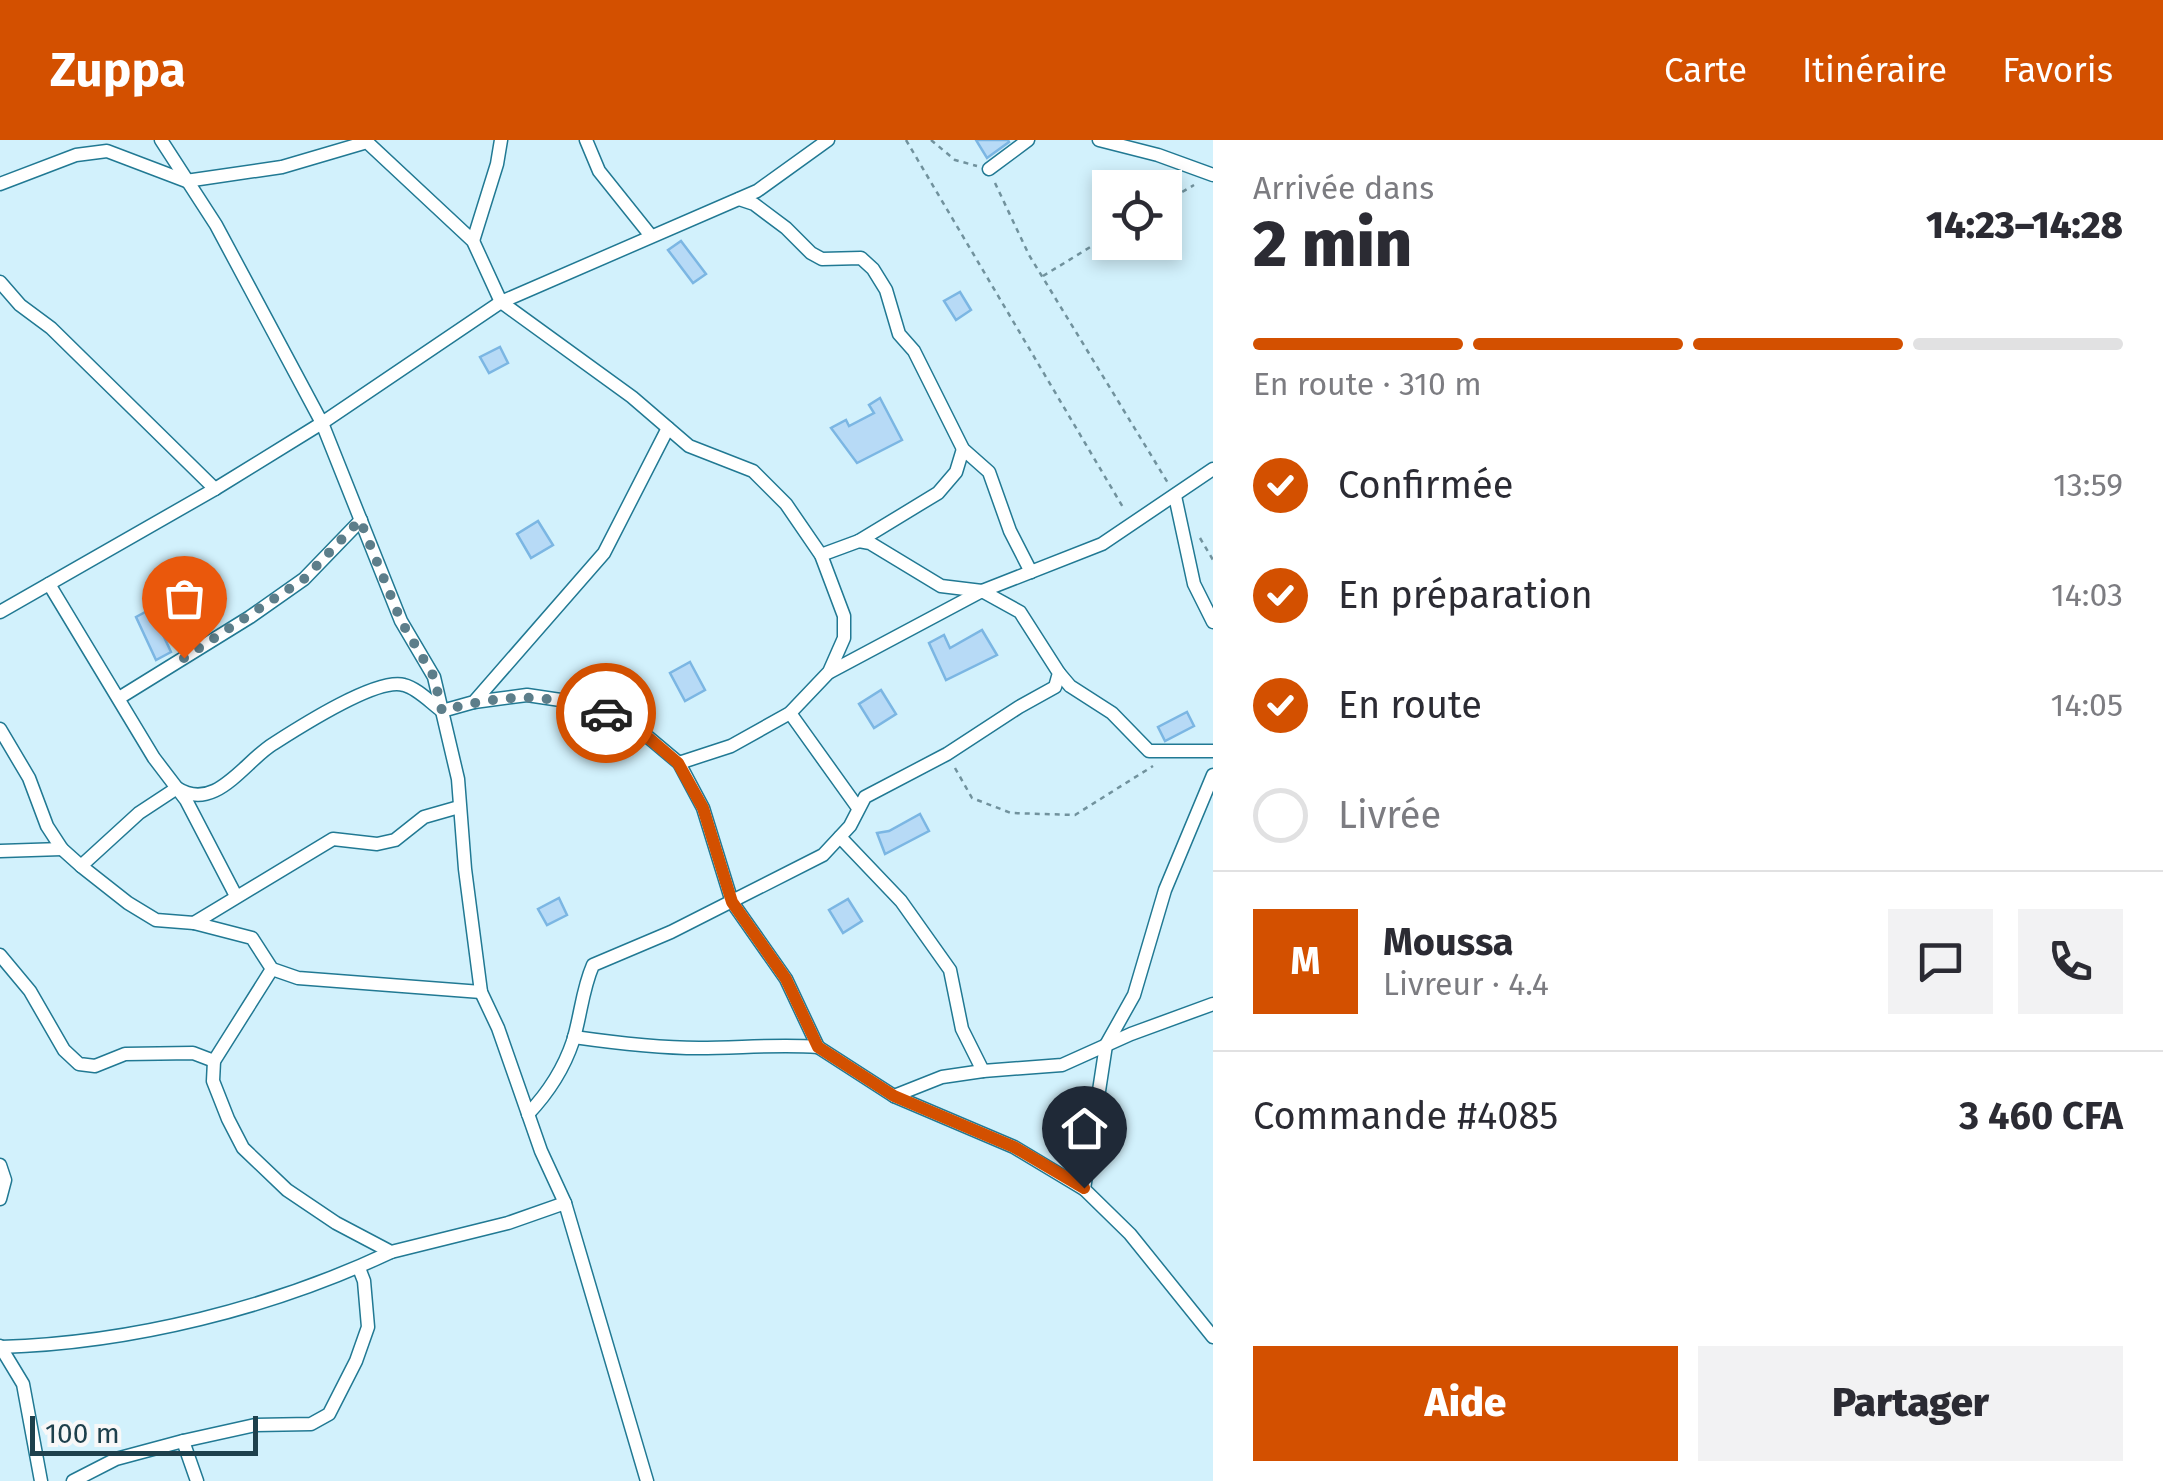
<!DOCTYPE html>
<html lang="fr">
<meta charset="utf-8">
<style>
body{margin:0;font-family:"Fira Sans",sans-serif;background:#f2f2f3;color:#2b2b33;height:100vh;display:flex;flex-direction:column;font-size:38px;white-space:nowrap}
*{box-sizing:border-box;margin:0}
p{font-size:32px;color:#7c7c81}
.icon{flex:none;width:55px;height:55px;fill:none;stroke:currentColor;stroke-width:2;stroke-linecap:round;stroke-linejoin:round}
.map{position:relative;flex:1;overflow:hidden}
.details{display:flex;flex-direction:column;background:#fff;width:950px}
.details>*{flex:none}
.buttons{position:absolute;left:1092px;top:30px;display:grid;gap:20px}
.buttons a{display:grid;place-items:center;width:90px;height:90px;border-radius:0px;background:#fff;box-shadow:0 5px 15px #0003;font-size:50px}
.scale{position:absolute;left:30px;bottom:25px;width:228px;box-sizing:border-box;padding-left:10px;border:5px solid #1e404c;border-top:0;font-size:28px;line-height:35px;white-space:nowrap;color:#1e404c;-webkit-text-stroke:8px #f8f8f8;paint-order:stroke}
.pin{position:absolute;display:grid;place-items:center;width:85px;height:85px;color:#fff;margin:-102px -42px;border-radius:50% 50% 50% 0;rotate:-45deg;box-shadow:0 0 10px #0007}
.pin .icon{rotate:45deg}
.courier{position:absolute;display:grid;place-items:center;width:100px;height:100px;margin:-50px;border:8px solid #d35000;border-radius:50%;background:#fff;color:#222;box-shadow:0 2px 12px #0007}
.overview em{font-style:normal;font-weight:800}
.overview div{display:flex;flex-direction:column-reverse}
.overview{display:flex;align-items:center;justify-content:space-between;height:170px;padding:0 40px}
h1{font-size:65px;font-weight:800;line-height:75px}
.bar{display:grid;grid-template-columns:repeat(4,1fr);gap:15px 10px;align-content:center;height:120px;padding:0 40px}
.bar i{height:12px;border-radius:8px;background:#e1e1e2}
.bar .active{background:#d35000}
.bar p{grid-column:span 4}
.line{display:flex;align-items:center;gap:25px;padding:0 40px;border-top:2px solid #e1e1e2}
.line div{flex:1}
.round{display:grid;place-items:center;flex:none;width:105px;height:105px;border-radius:0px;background:#f2f2f3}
ol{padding:0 40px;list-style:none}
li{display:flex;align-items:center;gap:30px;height:110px}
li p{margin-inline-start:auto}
li .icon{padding:10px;border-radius:50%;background:#d35000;color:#fff;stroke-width:4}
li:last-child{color:#7c7c81}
li i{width:55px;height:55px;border:5px solid #e1e1e2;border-radius:50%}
.button{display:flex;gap:20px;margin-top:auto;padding:20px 40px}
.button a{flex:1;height:115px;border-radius:0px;background:#d35000;color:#fff;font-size:40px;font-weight:800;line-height:115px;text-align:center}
.button a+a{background:#f2f2f3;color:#2b2b33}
header{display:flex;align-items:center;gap:60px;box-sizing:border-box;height:140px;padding:0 50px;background:#d35000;color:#fff}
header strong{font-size:48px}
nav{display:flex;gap:55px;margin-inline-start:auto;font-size:35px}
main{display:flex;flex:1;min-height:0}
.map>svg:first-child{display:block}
</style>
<header>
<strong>Zuppa</strong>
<nav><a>Carte</a><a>Itinéraire</a><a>Favoris</a></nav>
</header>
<main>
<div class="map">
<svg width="1213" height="1341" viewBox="0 0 1213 1341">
<rect width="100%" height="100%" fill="#d2f1fc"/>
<g fill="#b7daf6" stroke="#7bb6e3" stroke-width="2.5">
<polygon points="976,0 1008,0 1009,2 987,18"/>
<polygon points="681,101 706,134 693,143 668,110"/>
<polygon points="960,152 971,170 956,180 944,161"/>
<polygon points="500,207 508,223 489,233 480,217"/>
<polygon points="880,258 902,300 857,323 831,288 846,280 849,286 874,273 869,265"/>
<polygon points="538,381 553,405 531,418 517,394"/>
<polygon points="151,469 171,512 156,520 136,477"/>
<polygon points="982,490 997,515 946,540 929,503 944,495 950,508"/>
<polygon points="690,522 705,550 685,561 670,533"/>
<polygon points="881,550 896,574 874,588 859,564"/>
<polygon points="1187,572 1194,586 1165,601 1158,587"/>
<polygon points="920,674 929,691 885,714 877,693 889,691"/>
<polygon points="559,758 567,775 547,785 538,769"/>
<polygon points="848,759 862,781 843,793 829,770"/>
</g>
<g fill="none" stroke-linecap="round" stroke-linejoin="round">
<defs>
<g id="street">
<polyline points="161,0 216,85 322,283 401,481 434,537 458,639 465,729 481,852 498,888 541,1011 565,1063 647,1341"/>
<polyline points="586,0 599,31 651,96"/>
<polyline points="1099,0 1158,15 1213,35"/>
<polyline points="989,29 1028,0"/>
<polyline points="0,44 76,15 107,11 186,41 282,27 367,2 473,101 501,162 632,257 689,306 753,331 786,364 821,415 844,476 844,498 829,532 790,573 731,606 679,623"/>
<polyline points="739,59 754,64 786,88 811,113 822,119 861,118 873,129 886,150 899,194 914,211 963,309 989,332 1010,391 1031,432"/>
<polyline points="473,101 497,24 501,0"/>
<polyline points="0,142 20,165 51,188 215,349"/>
<polyline points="1175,356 1194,444 1213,482"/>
<polyline points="859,401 938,353 956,332 963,309"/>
<polyline points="821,415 859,401 870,403 941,446 982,451 1102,404 1213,329"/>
<polyline points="49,444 154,618 186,660 236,756"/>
<polyline points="0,472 215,349 322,283 501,162 757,51 828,0"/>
<polyline points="1059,533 1070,546 1112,573 1149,611 1213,611"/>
<polyline points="119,558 250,477 304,439 361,380"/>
<polyline points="474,562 527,555 574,562 629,581 679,623 703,668 732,762 786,839 818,907 894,956 1014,1007 1084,1049"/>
<polyline points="790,573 858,668"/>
<polyline points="0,589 29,638 47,686 62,709 81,726 128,763 156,780 194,783 252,798 272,829 298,838 481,852"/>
<polyline points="1213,635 1165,750 1134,855 1106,905 1084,1049 1130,1094 1213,1197"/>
<polyline points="840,697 901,761 950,830 962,889 983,931"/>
<polyline points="0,711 62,709"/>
<path d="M81 726 139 673 177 648C215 673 244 622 273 604 298 588 377 537 404 545 417 548 431 563 442 571L474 562 604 413 668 288"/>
<polyline points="194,783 333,699 377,704 395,700 424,677 459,667"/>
<polyline points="0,815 30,851 64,910 79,924 95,926 125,914 193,913 214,921"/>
<polyline points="272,829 214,921 213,941 228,979 243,1008 287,1050 336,1083 391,1112 508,1083 565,1063"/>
<path d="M574 897C616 903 657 908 699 908 739 908 778 904 818 907"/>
<polyline points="894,956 942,937 983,931 1062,925 1131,894 1213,864"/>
<path d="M528 974C547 954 564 928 573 901 581 875 582 850 593 825L671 792 823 715 850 686 865 657 947 614 1019 567 1055 547 1059 533 1020 472 982 451 830 532"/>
<polyline points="0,1025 5,1040 0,1059"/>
<polyline points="0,1206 23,1244 41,1341"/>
<path d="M1 1207C132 1203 272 1168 391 1112"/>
<polyline points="183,1301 255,1285 311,1284 329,1274 356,1221 368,1187 364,1141 359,1128"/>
<polyline points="73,1341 116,1319 183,1301 197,1341"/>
</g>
</defs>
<use href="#street" stroke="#217993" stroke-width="15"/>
<g stroke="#71929d" stroke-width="2.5" stroke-dasharray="5 5" stroke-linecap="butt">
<polyline points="906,0 1124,369"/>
<polyline points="931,0 955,20 977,26"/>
<polyline points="995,43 1029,115 1168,343"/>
<polyline points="1165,62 1194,45"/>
<polyline points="1043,136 1110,95"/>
<polyline points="1200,398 1213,420"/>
<polyline points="955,628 972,658 1011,673 1075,675 1153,626"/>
</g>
<use href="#street" stroke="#fff" stroke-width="12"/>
</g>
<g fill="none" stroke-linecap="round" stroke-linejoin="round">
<path stroke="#5d7e8a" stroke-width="10" stroke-dasharray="0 18" d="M184 518 304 439 360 380 401 481 434 537 442 571C502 554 546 552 606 573"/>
<polyline stroke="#d35000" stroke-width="12" points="606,573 629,581 678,623 703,668 732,762 786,839 818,907 894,956 1014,1007 1084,1048"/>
</g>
</svg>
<div class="buttons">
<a><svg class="icon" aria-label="locate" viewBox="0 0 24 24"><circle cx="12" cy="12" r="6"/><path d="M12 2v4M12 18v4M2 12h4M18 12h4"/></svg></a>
</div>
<div class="scale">100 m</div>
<div class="pin" style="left:184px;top:518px;background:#ea580c"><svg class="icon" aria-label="bag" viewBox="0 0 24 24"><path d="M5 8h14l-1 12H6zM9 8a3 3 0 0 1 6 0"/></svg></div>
<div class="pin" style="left:1084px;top:1048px;background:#1f2937"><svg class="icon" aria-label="home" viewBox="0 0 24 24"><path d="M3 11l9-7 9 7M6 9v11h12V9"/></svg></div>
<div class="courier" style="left:606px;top:573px"><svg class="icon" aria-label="car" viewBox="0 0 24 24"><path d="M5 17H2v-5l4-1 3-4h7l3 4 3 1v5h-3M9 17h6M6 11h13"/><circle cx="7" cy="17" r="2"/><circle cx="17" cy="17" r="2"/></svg></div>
</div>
<section class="details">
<div class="overview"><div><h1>2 min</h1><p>Arrivée dans</p></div><em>14:23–14:28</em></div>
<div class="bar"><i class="active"></i><i class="active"></i><i class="active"></i><i></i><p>En route · 310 m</p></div>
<ol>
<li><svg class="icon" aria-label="check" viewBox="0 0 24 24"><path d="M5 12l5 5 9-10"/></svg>Confirmée<p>13:59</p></li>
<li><svg class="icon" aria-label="check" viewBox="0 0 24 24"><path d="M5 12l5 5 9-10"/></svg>En préparation<p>14:03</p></li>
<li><svg class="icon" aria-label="check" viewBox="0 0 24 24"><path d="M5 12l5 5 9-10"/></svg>En route<p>14:05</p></li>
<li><i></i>Livrée</li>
</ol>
<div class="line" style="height:180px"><b class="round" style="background:#d35000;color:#fff">M</b><div><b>Moussa</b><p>Livreur · 4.4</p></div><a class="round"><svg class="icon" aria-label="chat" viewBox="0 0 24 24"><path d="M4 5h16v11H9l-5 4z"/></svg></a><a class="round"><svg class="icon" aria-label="phone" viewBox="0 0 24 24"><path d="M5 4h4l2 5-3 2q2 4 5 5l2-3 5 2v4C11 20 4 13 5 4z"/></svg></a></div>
<div class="line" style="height:130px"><div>Commande #4085</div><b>3 460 CFA</b></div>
<div class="button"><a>Aide</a><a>Partager</a></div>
</section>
</main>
